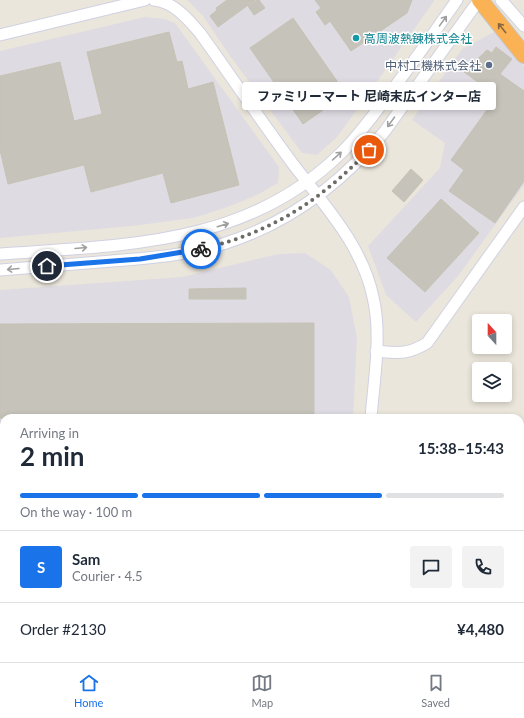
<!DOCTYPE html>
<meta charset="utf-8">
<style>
body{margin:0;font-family:Lato,"Noto Sans JP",sans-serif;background:#f2f2f3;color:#1f2937;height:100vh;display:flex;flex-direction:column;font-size:15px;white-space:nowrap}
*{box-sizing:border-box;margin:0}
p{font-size:13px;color:#747a83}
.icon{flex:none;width:22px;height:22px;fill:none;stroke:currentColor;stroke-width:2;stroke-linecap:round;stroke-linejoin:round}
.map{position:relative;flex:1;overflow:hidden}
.side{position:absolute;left:0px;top:414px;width:524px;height:248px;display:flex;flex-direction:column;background:#fff;border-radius:12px 12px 0 0;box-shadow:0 2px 6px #0003}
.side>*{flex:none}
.needle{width:26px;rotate:339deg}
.fabs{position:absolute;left:472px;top:314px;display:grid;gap:8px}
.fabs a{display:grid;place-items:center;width:40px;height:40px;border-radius:4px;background:#fff;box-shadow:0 2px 6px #0003;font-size:20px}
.pin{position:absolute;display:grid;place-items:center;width:34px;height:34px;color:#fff;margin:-17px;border:2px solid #fff;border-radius:50%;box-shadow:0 1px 4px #0007}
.courier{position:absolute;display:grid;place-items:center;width:40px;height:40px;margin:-20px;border:3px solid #1a73e8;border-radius:50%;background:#fff;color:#222;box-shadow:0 1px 5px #0007}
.bubble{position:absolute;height:28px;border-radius:4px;background:#fff;box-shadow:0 2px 6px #0003;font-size:13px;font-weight:700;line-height:28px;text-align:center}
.head em{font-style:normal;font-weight:700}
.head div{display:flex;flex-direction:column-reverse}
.head{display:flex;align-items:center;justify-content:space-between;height:68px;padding:0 20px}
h1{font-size:26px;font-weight:700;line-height:30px}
.bar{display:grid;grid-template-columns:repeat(4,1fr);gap:6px 4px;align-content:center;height:48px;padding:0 20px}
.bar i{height:5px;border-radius:3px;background:#e0e1e3}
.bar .on{background:#1a73e8}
.bar p{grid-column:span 4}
.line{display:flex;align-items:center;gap:10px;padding:0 20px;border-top:1px solid #e0e1e3}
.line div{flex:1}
.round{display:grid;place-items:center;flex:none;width:42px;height:42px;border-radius:4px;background:#f2f2f3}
.menu{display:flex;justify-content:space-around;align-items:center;height:56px;border-top:1px solid #e0e1e3;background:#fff;font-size:11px;color:#747a83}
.menu a{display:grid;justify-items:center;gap:2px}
.menu .on{color:#1a73e8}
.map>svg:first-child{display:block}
</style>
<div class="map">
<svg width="524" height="662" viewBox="0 0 524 662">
<rect width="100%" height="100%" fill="#ebe6db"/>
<g fill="#dfdbe3">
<polygon points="187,0 434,0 434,1 359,107 337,137 317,155 302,153 230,56 203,16"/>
<polygon points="145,17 165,19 175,23 279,167 278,183 257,195 225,208 193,218 132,226 0,238 0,51"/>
<polygon points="494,32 524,66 524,185 458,276 416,322 386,295 368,246 440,168 445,143 412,120 462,49"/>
<polygon points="305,253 331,270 349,297 357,338 353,418 4,418 4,658 42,658 22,662 0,662 0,290 182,277 278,254"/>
<rect x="435" y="658" width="37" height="4"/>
</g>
<g fill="#c6c3ba" stroke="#c6c2b4">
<polygon points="227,0 255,0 218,27 210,16 217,10 216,8"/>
<polygon points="257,0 259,0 265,8 254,15 248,6"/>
<polygon points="315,0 412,0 407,13 351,51 330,21 325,25 316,12 321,8"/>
<polygon points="293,18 346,94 303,124 250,48"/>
<polygon points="169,32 177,62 182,61 188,89 213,82 239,185 171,203 163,173 91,192 84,165 8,184 0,150 0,76 60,62 74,121 102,114 87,52"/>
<polygon points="496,47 512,59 500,74 524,91 524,181 495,223 449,191 464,170 451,160 497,96 464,72 487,50 492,53"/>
<polygon points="411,169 423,180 404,202 392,191"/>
<polygon points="441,199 479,233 425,292 387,258"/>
<polygon points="246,288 246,299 189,299 189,289"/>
<polygon points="314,323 314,418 0,418 0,324"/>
</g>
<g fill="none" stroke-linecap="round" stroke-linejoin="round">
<defs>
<g id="minor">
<path d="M154 0C174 2 188 19 200 33 231 76 261 121 293 164 324 205 362 245 373 297 382 335 374 379 371 418"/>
<polyline points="501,0 524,26"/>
<polyline points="0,35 145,0"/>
<path d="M0 254C124 245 248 246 342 152 360 134 375 113 390 93 413 63 435 31 457 0"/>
<path d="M0 270C37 267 75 264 112 261 150 258 190 255 226 243 291 222 342 183 385 131L479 0"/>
<path d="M376 351C399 353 407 355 427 343L524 207"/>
<polyline points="225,658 267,662"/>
<polyline points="134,662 175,658"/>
<polyline points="326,662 334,658"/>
</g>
<polyline id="highway" points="480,0 524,55"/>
</defs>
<use href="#minor" stroke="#d0d1e2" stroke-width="13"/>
<use href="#highway" stroke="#c7c7c7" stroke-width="18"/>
<use href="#minor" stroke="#fff" stroke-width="11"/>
<use href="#highway" stroke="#fbb255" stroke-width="16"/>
</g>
<defs><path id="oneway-shaft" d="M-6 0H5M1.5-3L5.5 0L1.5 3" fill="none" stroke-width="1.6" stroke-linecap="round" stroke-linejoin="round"/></defs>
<g stroke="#9f9f9f">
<use href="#oneway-shaft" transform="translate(443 21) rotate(-54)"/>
<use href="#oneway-shaft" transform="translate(391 122) rotate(126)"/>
<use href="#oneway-shaft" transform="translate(337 156) rotate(-42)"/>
<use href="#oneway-shaft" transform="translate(223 225) rotate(-16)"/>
<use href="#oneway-shaft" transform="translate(81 248) rotate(-5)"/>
<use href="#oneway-shaft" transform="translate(13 269) rotate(175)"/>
</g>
<use stroke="#88673d" href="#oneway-shaft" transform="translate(502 28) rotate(-129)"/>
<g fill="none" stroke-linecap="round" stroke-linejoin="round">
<path stroke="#6d6b67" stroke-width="4" stroke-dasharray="0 7.2" d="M201 249C271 233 320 201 369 150"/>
<polyline stroke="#1a73e8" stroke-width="5" points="47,266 140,259 201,249"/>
</g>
<circle fill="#0f9aa8" stroke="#fff" stroke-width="1.5" cx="356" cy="38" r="4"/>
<circle fill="#5c6f8a" stroke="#fff" stroke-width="1.5" cx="489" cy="65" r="4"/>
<g text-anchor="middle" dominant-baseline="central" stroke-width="3" stroke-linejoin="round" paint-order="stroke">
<g font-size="12" fill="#0d838f" stroke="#fff" text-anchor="start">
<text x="364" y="38">高周波熱錬株式会社</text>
</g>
<g font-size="12" fill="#4e5e75" stroke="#fff" text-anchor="end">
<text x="481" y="65">中村工機株式会社</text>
</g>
</g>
</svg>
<div class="fabs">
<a><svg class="needle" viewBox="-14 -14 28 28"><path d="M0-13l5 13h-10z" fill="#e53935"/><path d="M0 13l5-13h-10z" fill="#747a83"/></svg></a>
<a><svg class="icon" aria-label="layers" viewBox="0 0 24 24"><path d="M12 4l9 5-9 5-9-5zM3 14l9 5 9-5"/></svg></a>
</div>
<div class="pin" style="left:369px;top:150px;background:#ea580c"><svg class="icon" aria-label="bag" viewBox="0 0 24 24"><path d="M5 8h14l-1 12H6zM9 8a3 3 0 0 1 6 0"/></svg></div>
<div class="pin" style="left:47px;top:266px;background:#1f2937"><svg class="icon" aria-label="home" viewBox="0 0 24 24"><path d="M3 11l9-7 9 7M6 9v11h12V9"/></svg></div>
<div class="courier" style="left:201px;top:249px"><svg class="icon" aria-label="bike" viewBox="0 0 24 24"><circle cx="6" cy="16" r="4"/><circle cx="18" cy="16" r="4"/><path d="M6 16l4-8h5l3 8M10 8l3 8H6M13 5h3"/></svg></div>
<div class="bubble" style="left:242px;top:82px;width:254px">ファミリーマート 尼崎末広インター店</div>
<section class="side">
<div class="head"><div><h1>2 min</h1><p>Arriving in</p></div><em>15:38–15:43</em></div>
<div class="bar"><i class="on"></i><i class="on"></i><i class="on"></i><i></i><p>On the way · 100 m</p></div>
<div class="line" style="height:72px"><b class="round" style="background:#1a73e8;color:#fff">S</b><div><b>Sam</b><p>Courier · 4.5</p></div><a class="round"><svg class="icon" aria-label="chat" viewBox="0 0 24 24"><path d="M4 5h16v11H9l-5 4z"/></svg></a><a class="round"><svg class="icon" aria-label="phone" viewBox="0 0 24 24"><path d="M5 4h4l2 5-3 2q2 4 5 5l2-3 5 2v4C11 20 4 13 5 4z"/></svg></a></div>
<div class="line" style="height:52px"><div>Order #2130</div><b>¥4,480</b></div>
</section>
</div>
<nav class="menu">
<a class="on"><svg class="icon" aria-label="home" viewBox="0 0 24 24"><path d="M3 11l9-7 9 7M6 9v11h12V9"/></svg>Home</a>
<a><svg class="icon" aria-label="map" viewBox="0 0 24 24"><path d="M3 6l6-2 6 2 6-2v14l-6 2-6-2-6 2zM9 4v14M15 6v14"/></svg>Map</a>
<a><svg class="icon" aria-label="saved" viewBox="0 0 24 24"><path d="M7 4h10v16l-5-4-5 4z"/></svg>Saved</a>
</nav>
